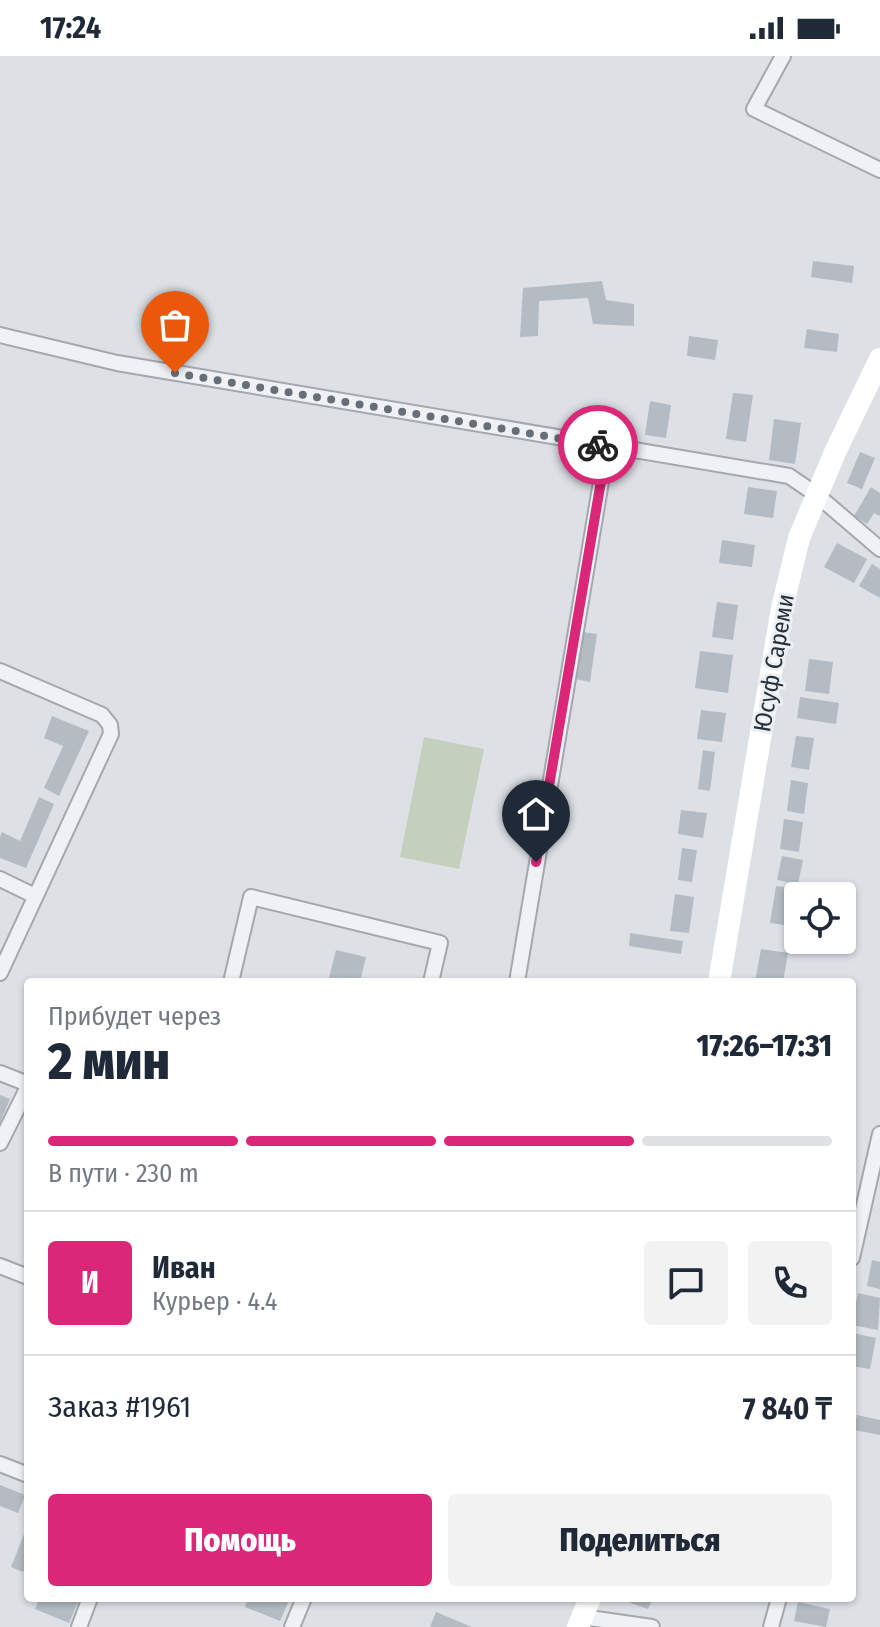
<!DOCTYPE html>
<html lang="ru">
<meta charset="utf-8">
<style>
body{margin:0;font-family:"Fira Sans Condensed",sans-serif;background:#f2f2f3;color:#1f2937;height:100vh;display:flex;flex-direction:column;font-size:30px;white-space:nowrap}
*{box-sizing:border-box;margin:0}
p{font-size:26px;color:#747a83}
.icon{flex:none;width:44px;height:44px;fill:none;stroke:currentColor;stroke-width:2;stroke-linecap:round;stroke-linejoin:round}
.map{position:relative;flex:1;overflow:hidden}
.details{position:absolute;left:24px;top:922px;width:832px;height:624px;display:flex;flex-direction:column;background:#fff;border-radius:8px;box-shadow:0 2px 6px #0004}
.details>*{flex:none}
.tools{position:absolute;left:784px;top:826px;display:grid;gap:16px}
.tools a{display:grid;place-items:center;width:72px;height:72px;border-radius:8px;background:#fff;box-shadow:0 2px 6px #0004;font-size:40px}
.pin{position:absolute;display:grid;place-items:center;width:68px;height:68px;color:#fff;margin:-82px -34px;border-radius:50% 50% 50% 0;rotate:-45deg;box-shadow:0 0 8px #0007}
.pin .icon{rotate:45deg}
.courier{position:absolute;display:grid;place-items:center;width:80px;height:80px;margin:-40px;border:6px solid #db2777;border-radius:50%;background:#fff;color:#222;box-shadow:0 2px 10px #0007}
.overview em{font-style:normal;font-weight:800}
.overview div{display:flex;flex-direction:column-reverse}
.overview{display:flex;align-items:center;justify-content:space-between;height:136px;padding:0 24px}
h1{font-size:52px;font-weight:800;line-height:60px}
.bar{display:grid;grid-template-columns:repeat(4,1fr);gap:12px 8px;align-content:center;height:96px;padding:0 24px}
.bar i{height:10px;border-radius:6px;background:#e0e1e3}
.bar .selected{background:#db2777}
.bar p{grid-column:span 4}
.line{display:flex;align-items:center;gap:20px;padding:0 24px;border-top:2px solid #e0e1e3}
.line div{flex:1}
.round{display:grid;place-items:center;flex:none;width:84px;height:84px;border-radius:8px;background:#f2f2f3}
.primary-button{display:flex;gap:16px;margin-top:auto;padding:16px 24px}
.primary-button a{flex:1;height:92px;border-radius:8px;background:#db2777;color:#fff;font-size:32px;font-weight:800;line-height:92px;text-align:center}
.primary-button a+a{background:#f2f2f3;color:#1f2937}
.status{display:flex;justify-content:space-between;align-items:center;height:56px;padding:0 40px;background:#fff;direction:ltr}
.status svg{height:22px;fill:currentColor}
.map>svg:first-child{display:block}
</style>
<div class="status"><b>17:24</b><svg viewBox="0 0 49 12"><path d="M0 12V9h3v3zM5 12V6h3v6zM10 12V3h3v9zM15 12V0h3v12zM26 1h20v11H26zM47 4h2v5h-2z"/></svg></div>
<div class="map">
<svg width="880" height="1571" viewBox="0 0 880 1571">
<rect width="100%" height="100%" fill="#dde1e6"/>
<polygon fill="#c4cfbe" points="424,681 484,693 459,813 400,801"/>
<g fill="#b4bbc2">
<polygon points="813,205 854,210 852,227 811,221"/>
<polygon points="602,225 606,244 634,248 634,270 593,268 588,242 539,245 538,280 520,281 523,232"/>
<polygon points="807,273 839,278 837,296 804,292"/>
<polygon points="689,280 718,284 715,304 687,300"/>
<polygon points="733,337 753,339 746,386 726,383"/>
<polygon points="650,345 671,349 666,382 645,379"/>
<polygon points="774,363 801,367 795,408 769,404"/>
<polygon points="860,396 875,402 862,433 847,427"/>
<polygon points="748,431 777,435 773,462 744,458"/>
<polygon points="871,431 880,437 880,460 874,457 867,468 854,460"/>
<polygon points="722,484 755,489 752,511 719,507"/>
<polygon points="837,487 867,503 854,527 824,511"/>
<polygon points="872,508 880,513 880,542 859,530"/>
<polygon points="717,546 738,549 733,584 712,581"/>
<polygon points="582,576 597,578 590,626 575,623"/>
<polygon points="700,595 733,599 728,637 695,632"/>
<polygon points="809,603 833,606 829,638 805,635"/>
<polygon points="800,641 839,647 836,668 797,662"/>
<polygon points="701,654 726,657 722,686 697,683"/>
<polygon points="52,660 89,675 59,740 44,732 63,690 44,682"/>
<polygon points="796,680 814,682 809,714 791,711"/>
<polygon points="703,694 715,696 710,735 698,733"/>
<polygon points="791,724 808,727 804,758 787,755"/>
<polygon points="39,741 54,748 26,812 0,802 0,781 2,776 20,785"/>
<polygon points="681,754 707,757 703,782 678,778"/>
<polygon points="784,763 803,766 799,796 780,793"/>
<polygon points="682,792 697,794 692,826 678,824"/>
<polygon points="782,800 803,804 798,828 777,824"/>
<polygon points="776,830 798,833 792,870 770,867"/>
<polygon points="675,838 694,841 689,877 670,875"/>
<polygon points="630,877 683,885 681,898 629,890"/>
<polygon points="761,893 788,897 783,926 755,926"/>
<polygon points="336,894 366,901 360,926 328,926"/>
<polygon points="0,1039 10,1043 0,1067"/>
<polygon points="872,1204 880,1206 880,1233 867,1230"/>
<polygon points="858,1237 880,1242 878,1274 852,1269"/>
<polygon points="853,1277 876,1282 870,1313 852,1310"/>
<polygon points="857,1359 880,1364 880,1379 854,1374"/>
<polygon points="0,1429 25,1439 18,1457 0,1450"/>
<polygon points="28,1468 28,1505 23,1516 11,1511"/>
<polygon points="40,1542 67,1542 78,1546 69,1567 35,1553"/>
<polygon points="248,1542 290,1542 280,1565 245,1551"/>
<polygon points="630,1542 653,1542 648,1553 628,1546"/>
<polygon points="798,1546 830,1553 826,1571 794,1565"/>
<polygon points="436,1556 472,1571 430,1571"/>
</g>
<g fill="none" stroke-linecap="round" stroke-linejoin="round">
<defs>
<g id="street">
<polyline points="783,0 754,53 880,114"/>
<polyline points="0,279 117,307 789,420 817,439 880,493"/>
<polyline points="0,615 102,659 110,669 111,678 0,917"/>
<polyline points="0,823 35,840"/>
<polyline points="231,926 251,841 440,887 431,926"/>
<polyline points="517,926 607,390"/>
<polyline points="0,1017 28,1028"/>
<polyline points="0,1087 28,1031"/>
<polyline points="852,1202 880,1078"/>
<polyline points="0,1210 28,1221"/>
<polyline points="0,1408 28,1419"/>
<polyline points="582,1561 652,1571"/>
<polyline points="79,1571 90,1542"/>
<polyline points="292,1571 304,1542"/>
<polyline points="771,1571 779,1542"/>
</g>
</defs>
<use href="#street" stroke="#a3a8af" stroke-width="18"/>
<use href="#street" stroke="#eff1f4" stroke-width="14"/>
<g stroke="#fff" stroke-width="22">
<polyline points="719,926 782,552 799,482 836,394 880,303"/>
<polyline points="578,1571 590,1542"/>
</g>
</g>
<g fill="none" stroke-linecap="round" stroke-linejoin="round">
<polyline stroke="#676e77" stroke-width="8" stroke-dasharray="0 14.4" points="175,317 598,389"/>
<polyline stroke="#db2777" stroke-width="10" points="536,806 607,390 598,389"/>
</g>
<g text-anchor="middle" dominant-baseline="central" stroke-width="6" stroke-linejoin="round" paint-order="stroke">
<g font-size="24" fill="#27303b" stroke="#ecf0f4">
<text transform="translate(774 607) rotate(-80)">Юсуф Сареми</text>
</g>
</g>
</svg>
<div class="tools">
<a><svg class="icon" aria-label="locate" viewBox="0 0 24 24"><circle cx="12" cy="12" r="6"/><path d="M12 2v4M12 18v4M2 12h4M18 12h4"/></svg></a>
</div>
<div class="pin" style="left:175px;top:317px;background:#ea580c"><svg class="icon" aria-label="bag" viewBox="0 0 24 24"><path d="M5 8h14l-1 12H6zM9 8a3 3 0 0 1 6 0"/></svg></div>
<div class="pin" style="left:536px;top:806px;background:#1f2937"><svg class="icon" aria-label="home" viewBox="0 0 24 24"><path d="M3 11l9-7 9 7M6 9v11h12V9"/></svg></div>
<div class="courier" style="left:598px;top:389px"><svg class="icon" aria-label="bike" viewBox="0 0 24 24"><circle cx="6" cy="16" r="4"/><circle cx="18" cy="16" r="4"/><path d="M6 16l4-8h5l3 8M10 8l3 8H6M13 5h3"/></svg></div>
<section class="details">
<div class="overview"><div><h1>2 мин</h1><p>Прибудет через</p></div><em>17:26–17:31</em></div>
<div class="bar"><i class="selected"></i><i class="selected"></i><i class="selected"></i><i></i><p>В пути · 230 m</p></div>
<div class="line" style="height:144px"><b class="round" style="background:#db2777;color:#fff">И</b><div><b>Иван</b><p>Курьер · 4.4</p></div><a class="round"><svg class="icon" aria-label="chat" viewBox="0 0 24 24"><path d="M4 5h16v11H9l-5 4z"/></svg></a><a class="round"><svg class="icon" aria-label="phone" viewBox="0 0 24 24"><path d="M5 4h4l2 5-3 2q2 4 5 5l2-3 5 2v4C11 20 4 13 5 4z"/></svg></a></div>
<div class="line" style="height:104px"><div>Заказ #1961</div><b>7 840 ₸</b></div>
<div class="primary-button"><a>Помощь</a><a>Поделиться</a></div>
</section>
</div>
